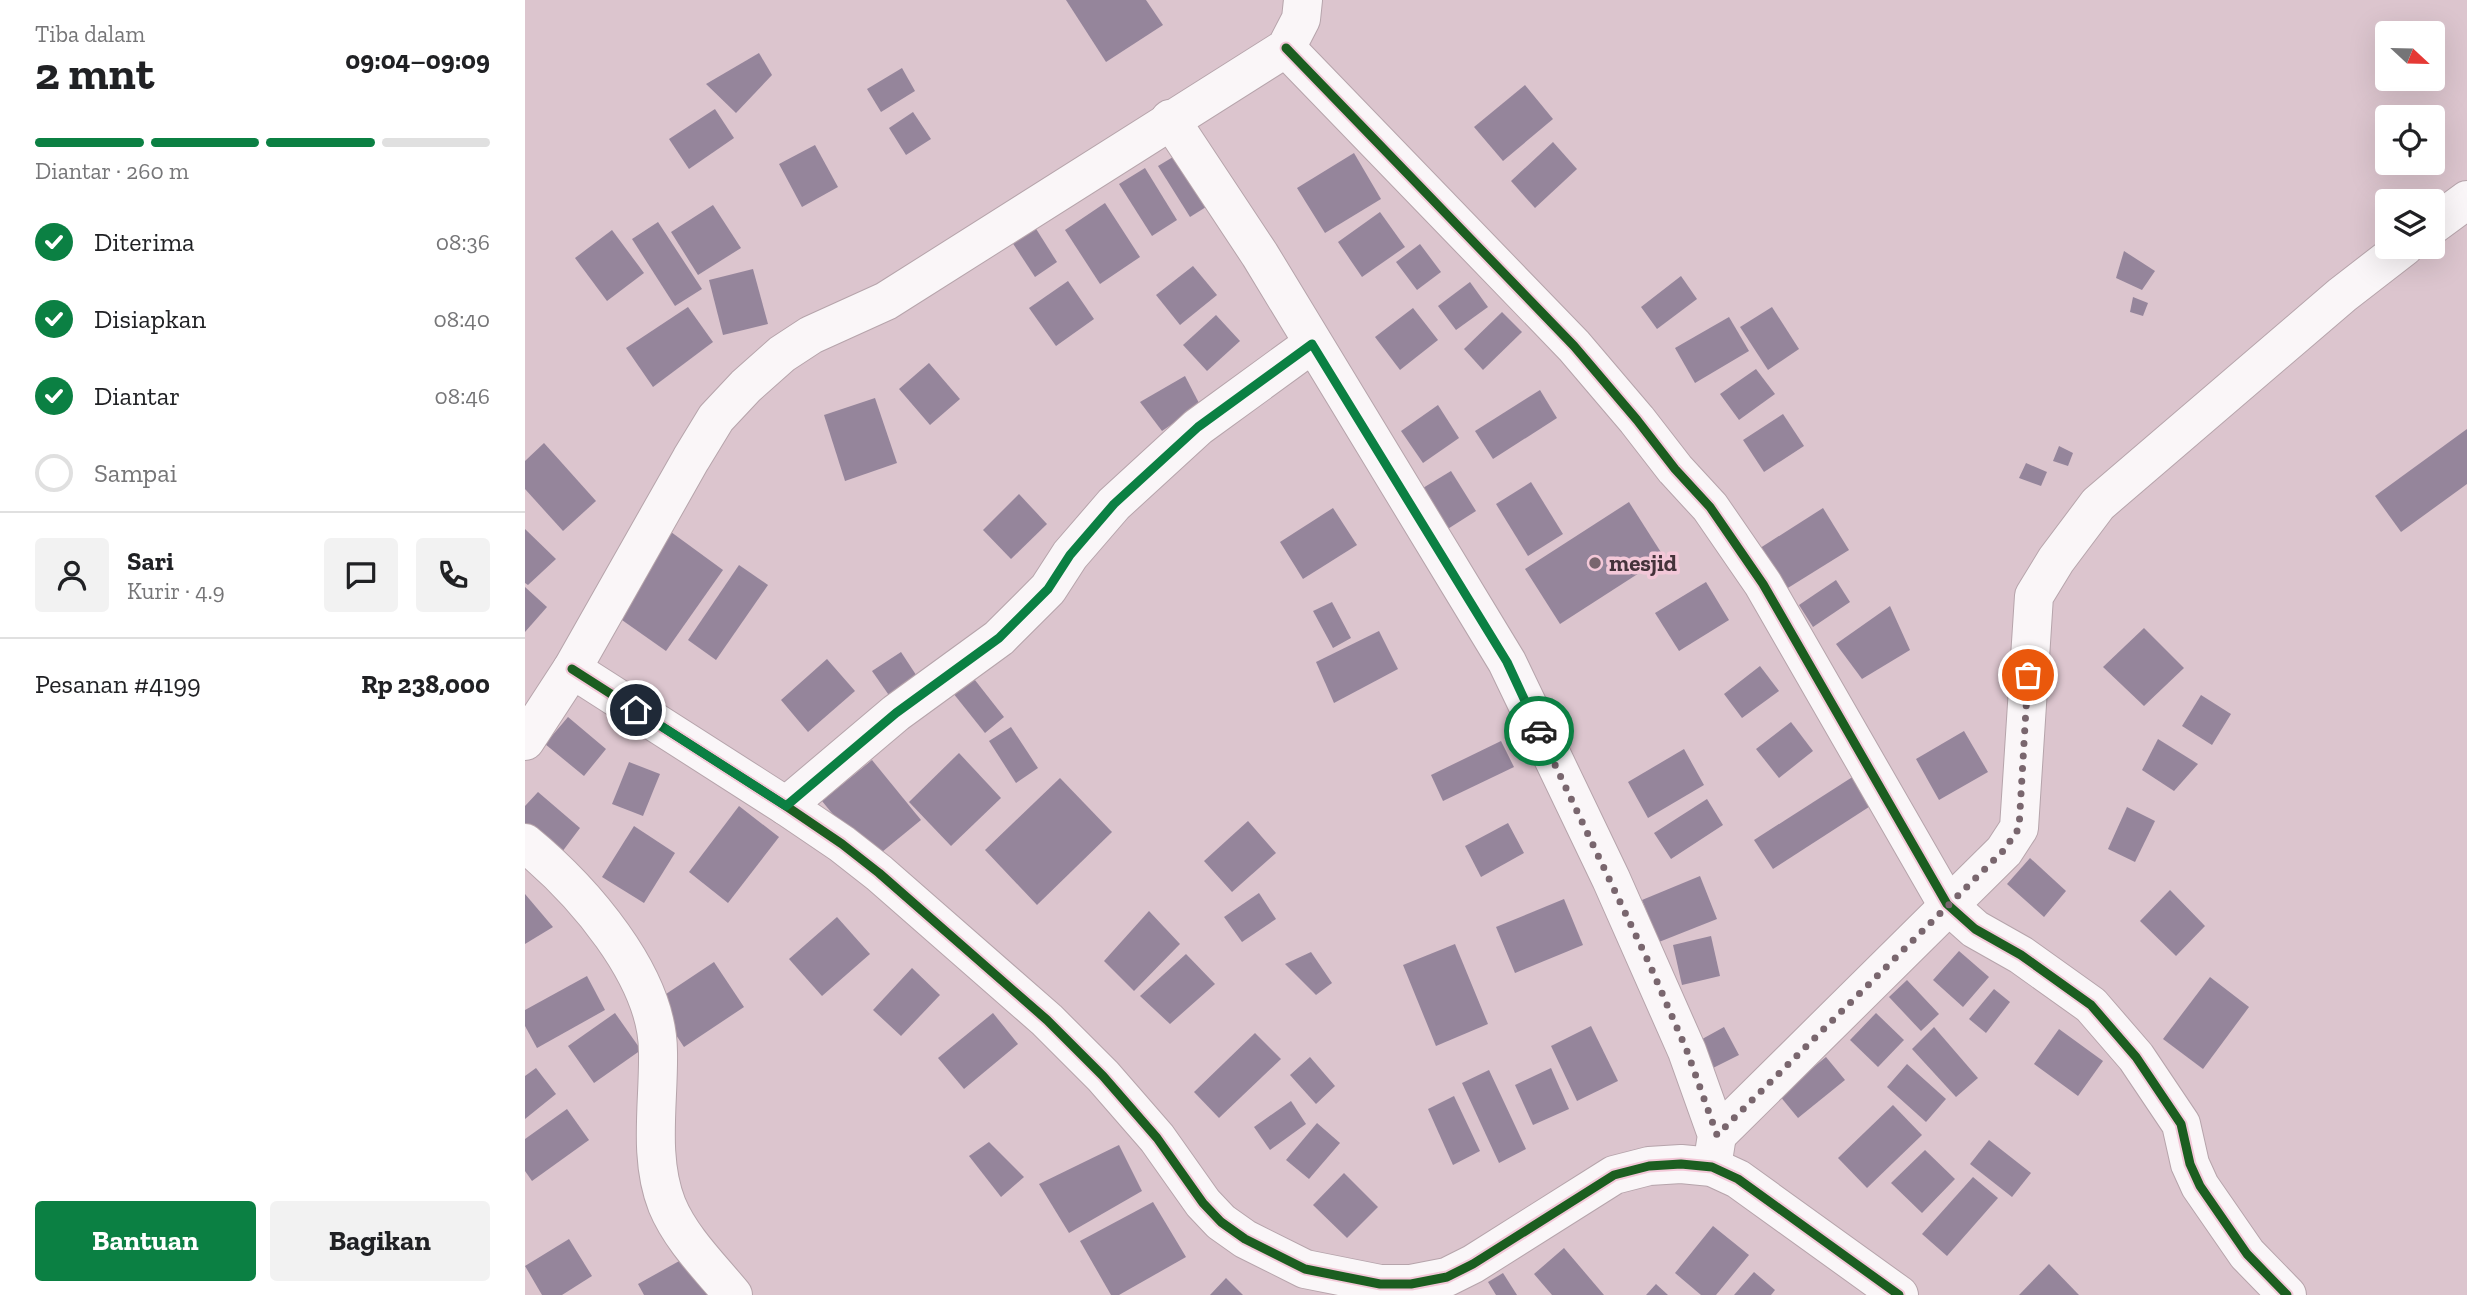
<!DOCTYPE html>
<html lang="id">
<meta charset="utf-8">
<style>
body{margin:0;font-family:"Zilla Slab",serif;background:#f2f2f2;color:#202124;height:100vh;display:flex;flex-direction:column;font-size:26px;white-space:nowrap}
*{box-sizing:border-box;margin:0}
p{font-size:23px;color:#757577}
.icon{flex:none;width:38px;height:38px;fill:none;stroke:currentColor;stroke-width:2;stroke-linecap:round;stroke-linejoin:round}
.map{position:relative;flex:1;overflow:hidden}
.drawer{display:flex;flex-direction:column;background:#fff;width:525px}
.drawer>*{flex:none}
.needle{width:46px;rotate:112deg}
.controls{position:absolute;left:1850px;top:21px;display:grid;gap:14px}
.controls a{display:grid;place-items:center;width:70px;height:70px;border-radius:7px;background:#fff;box-shadow:0 7px 28px #0002;font-size:35px}
.pin{position:absolute;display:grid;place-items:center;width:60px;height:60px;color:#fff;margin:-30px;border:4px solid #fff;border-radius:50%;box-shadow:0 2px 7px #0007}
.courier{position:absolute;display:grid;place-items:center;width:70px;height:70px;margin:-35px;border:5px solid #0b8043;border-radius:50%;background:#fff;color:#222;box-shadow:0 2px 9px #0007}
.headline em{font-style:normal;font-weight:700}
.headline div{display:flex;flex-direction:column-reverse}
.headline{display:flex;align-items:center;justify-content:space-between;height:119px;padding:0 35px}
h1{font-size:46px;font-weight:700;line-height:52px}
.bar{display:grid;grid-template-columns:repeat(4,1fr);gap:10px 7px;align-content:center;height:84px;padding:0 35px}
.bar i{height:9px;border-radius:5px;background:#e0e0e0}
.bar .on{background:#0b8043}
.bar p{grid-column:span 4}
.line{display:flex;align-items:center;gap:18px;padding:0 35px;border-top:2px solid #e0e0e0}
.line div{flex:1}
.round{display:grid;place-items:center;flex:none;width:74px;height:74px;border-radius:7px;background:#f2f2f2}
ol{padding:0 35px;list-style:none}
li{display:flex;align-items:center;gap:21px;height:77px}
li p{margin-inline-start:auto}
li .icon{padding:7px;border-radius:50%;background:#0b8043;color:#fff;stroke-width:4}
li:last-child{color:#757577}
li i{width:38px;height:38px;border:4px solid #e0e0e0;border-radius:50%}
.primary-button{display:flex;gap:14px;margin-top:auto;padding:14px 35px}
.primary-button a{flex:1;height:80px;border-radius:7px;background:#0b8043;color:#fff;font-size:28px;font-weight:700;line-height:80px;text-align:center}
.primary-button a+a{background:#f2f2f2;color:#202124}
main{display:flex;flex:1;min-height:0}
.map>svg:first-child{display:block}
</style>
<main>
<section class="drawer">
<div class="headline"><div><h1>2 mnt</h1><p>Tiba dalam</p></div><em>09:04–09:09</em></div>
<div class="bar"><i class="on"></i><i class="on"></i><i class="on"></i><i></i><p>Diantar · 260 m</p></div>
<ol>
<li><svg class="icon" aria-label="check" viewBox="0 0 24 24"><path d="M5 12l5 5 9-10"/></svg>Diterima<p>08:36</p></li>
<li><svg class="icon" aria-label="check" viewBox="0 0 24 24"><path d="M5 12l5 5 9-10"/></svg>Disiapkan<p>08:40</p></li>
<li><svg class="icon" aria-label="check" viewBox="0 0 24 24"><path d="M5 12l5 5 9-10"/></svg>Diantar<p>08:46</p></li>
<li><i></i>Sampai</li>
</ol>
<div class="line" style="height:126px"><a class="round"><svg class="icon" aria-label="person" viewBox="0 0 24 24"><circle cx="12" cy="8" r="4"/><path d="M4 21q1-7 8-7t8 7"/></svg></a><div><b>Sari</b><p>Kurir · 4.9</p></div><a class="round"><svg class="icon" aria-label="chat" viewBox="0 0 24 24"><path d="M4 5h16v11H9l-5 4z"/></svg></a><a class="round"><svg class="icon" aria-label="phone" viewBox="0 0 24 24"><path d="M5 4h4l2 5-3 2q2 4 5 5l2-3 5 2v4C11 20 4 13 5 4z"/></svg></a></div>
<div class="line" style="height:91px"><div>Pesanan #4199</div><b>Rp 238,000</b></div>
<div class="primary-button"><a>Bantuan</a><a>Bagikan</a></div>
</section>
<div class="map">
<svg width="1942" height="1295" viewBox="0 0 1942 1295">
<rect width="100%" height="100%" fill="#dcc5ce"/>
<g fill="#95859b">
<polygon points="541,0 621,0 638,25 581,62"/>
<polygon points="234,53 247,75 211,113 181,84"/>
<polygon points="377,68 390,91 356,112 342,89"/>
<polygon points="1000,85 1028,119 978,161 949,127"/>
<polygon points="190,109 209,138 164,169 144,139"/>
<polygon points="388,112 406,139 381,155 364,128"/>
<polygon points="1028,142 1052,169 1010,208 986,181"/>
<polygon points="290,145 313,187 277,207 254,164"/>
<polygon points="658,151 689,202 665,217 633,166"/>
<polygon points="829,153 856,199 800,233 772,188"/>
<polygon points="620,168 652,220 627,236 594,184"/>
<polygon points="580,203 615,257 575,284 540,230"/>
<polygon points="188,205 216,248 173,275 146,232"/>
<polygon points="855,212 880,247 837,277 813,242"/>
<polygon points="133,222 177,289 150,306 107,239"/>
<polygon points="508,224 532,262 510,277 485,239"/>
<polygon points="87,230 119,273 82,301 50,258"/>
<polygon points="895,244 916,272 892,290 871,262"/>
<polygon points="1599,251 1630,271 1617,290 1591,278"/>
<polygon points="668,266 692,295 655,325 631,295"/>
<polygon points="228,269 243,324 198,335 184,280"/>
<polygon points="1156,276 1172,299 1132,329 1116,307"/>
<polygon points="543,281 569,319 531,346 504,308"/>
<polygon points="945,282 963,307 931,330 913,306"/>
<polygon points="1608,297 1623,303 1618,316 1605,312"/>
<polygon points="163,307 188,342 128,387 101,348"/>
<polygon points="1247,307 1274,349 1243,370 1215,327"/>
<polygon points="888,308 913,340 875,370 850,337"/>
<polygon points="977,312 997,332 958,370 939,349"/>
<polygon points="691,315 715,341 682,371 658,345"/>
<polygon points="1204,317 1224,351 1170,383 1150,348"/>
<polygon points="404,363 435,399 405,425 374,389"/>
<polygon points="1231,369 1250,394 1214,420 1195,394"/>
<polygon points="660,376 675,405 637,431 615,402"/>
<polygon points="1015,390 1032,418 968,459 950,431"/>
<polygon points="350,398 372,463 320,481 299,415"/>
<polygon points="913,405 934,438 898,463 876,431"/>
<polygon points="1258,414 1279,446 1239,472 1218,440"/>
<polygon points="1942,429 1942,484 1876,532 1850,496"/>
<polygon points="19,443 71,501 38,531 0,489 0,461"/>
<polygon points="1534,446 1548,453 1543,466 1528,461"/>
<polygon points="1501,463 1522,472 1516,486 1494,478"/>
<polygon points="926,471 951,511 918,532 893,491"/>
<polygon points="1006,482 1038,534 1003,556 971,504"/>
<polygon points="494,494 522,524 486,559 458,530"/>
<polygon points="1104,502 1139,557 1035,624 1000,569"/>
<polygon points="808,508 832,545 778,579 755,542"/>
<polygon points="1298,508 1324,550 1258,591 1232,550"/>
<polygon points="0,529 31,559 3,585 0,583"/>
<polygon points="146,532 198,570 141,651 87,613"/>
<polygon points="214,565 243,585 191,660 163,640"/>
<polygon points="1311,580 1325,602 1288,627 1274,605"/>
<polygon points="1181,582 1204,620 1154,651 1130,613"/>
<polygon points="0,587 22,607 0,632"/>
<polygon points="807,602 826,638 808,648 788,611"/>
<polygon points="1365,606 1385,650 1337,679 1311,644"/>
<polygon points="1619,628 1659,668 1619,706 1578,667"/>
<polygon points="854,631 873,669 809,703 791,662"/>
<polygon points="376,652 397,684 368,701 347,671"/>
<polygon points="302,659 330,691 283,732 256,700"/>
<polygon points="1235,666 1254,691 1217,718 1199,694"/>
<polygon points="446,675 479,717 460,733 424,688"/>
<polygon points="1676,695 1706,714 1687,745 1657,726"/>
<polygon points="43,717 81,749 59,776 20,744"/>
<polygon points="1266,722 1288,751 1254,778 1231,749"/>
<polygon points="486,727 513,768 491,783 464,741"/>
<polygon points="1439,731 1463,772 1414,800 1391,759"/>
<polygon points="1633,739 1673,764 1649,791 1617,770"/>
<polygon points="976,741 989,767 918,801 906,775"/>
<polygon points="1159,749 1179,785 1123,818 1103,782"/>
<polygon points="434,753 476,798 426,846 384,802"/>
<polygon points="347,760 396,820 346,861 297,801"/>
<polygon points="104,762 135,774 118,816 87,804"/>
<polygon points="1329,776 1347,805 1248,869 1229,840"/>
<polygon points="535,778 587,832 512,905 460,850"/>
<polygon points="13,792 55,828 31,860 0,831 0,806"/>
<polygon points="1182,799 1198,825 1146,859 1129,833"/>
<polygon points="214,806 254,837 203,903 164,872"/>
<polygon points="1602,807 1630,821 1610,862 1583,849"/>
<polygon points="723,821 751,853 707,892 679,861"/>
<polygon points="983,823 999,853 956,877 940,846"/>
<polygon points="109,826 150,853 119,903 77,877"/>
<polygon points="1505,858 1541,891 1519,917 1482,884"/>
<polygon points="1175,876 1192,919 1134,942 1117,900"/>
<polygon points="1645,890 1680,926 1651,956 1615,921"/>
<polygon points="734,893 751,919 717,942 699,917"/>
<polygon points="0,894 28,927 0,944"/>
<polygon points="1039,899 1058,945 990,973 971,927"/>
<polygon points="624,911 655,944 609,991 579,961"/>
<polygon points="312,917 345,954 297,996 264,959"/>
<polygon points="1186,936 1195,976 1157,985 1148,945"/>
<polygon points="930,944 963,1024 911,1046 878,965"/>
<polygon points="1434,951 1464,977 1438,1007 1408,980"/>
<polygon points="786,952 807,983 791,995 760,964"/>
<polygon points="661,954 690,984 645,1024 615,996"/>
<polygon points="189,962 219,1007 159,1047 129,1002"/>
<polygon points="387,968 415,995 376,1036 348,1010"/>
<polygon points="62,976 80,1010 12,1048 0,1026 0,1010"/>
<polygon points="1685,977 1724,1007 1678,1069 1638,1039"/>
<polygon points="1382,980 1414,1014 1396,1031 1364,997"/>
<polygon points="1469,989 1485,1002 1461,1033 1444,1019"/>
<polygon points="90,1013 116,1050 69,1083 43,1046"/>
<polygon points="468,1013 493,1044 439,1089 413,1058"/>
<polygon points="1351,1013 1379,1040 1353,1067 1325,1040"/>
<polygon points="1066,1026 1093,1081 1052,1101 1026,1046"/>
<polygon points="1199,1027 1214,1055 1184,1070 1170,1043"/>
<polygon points="1409,1027 1453,1078 1431,1097 1387,1049"/>
<polygon points="1534,1029 1578,1061 1553,1096 1509,1064"/>
<polygon points="730,1033 756,1059 694,1118 669,1092"/>
<polygon points="785,1057 810,1086 791,1104 765,1075"/>
<polygon points="1301,1057 1320,1080 1273,1118 1254,1095"/>
<polygon points="1382,1064 1421,1099 1401,1122 1362,1087"/>
<polygon points="11,1068 31,1094 0,1119 0,1076"/>
<polygon points="1026,1068 1044,1109 1008,1125 990,1085"/>
<polygon points="964,1070 1001,1149 974,1163 937,1083"/>
<polygon points="929,1096 955,1151 928,1165 903,1109"/>
<polygon points="766,1101 781,1124 745,1150 729,1127"/>
<polygon points="1368,1105 1397,1135 1342,1188 1313,1158"/>
<polygon points="42,1109 64,1140 7,1181 0,1171 0,1139"/>
<polygon points="792,1123 815,1143 784,1179 761,1160"/>
<polygon points="1464,1140 1506,1173 1487,1197 1445,1164"/>
<polygon points="464,1142 499,1177 476,1197 444,1156"/>
<polygon points="594,1145 617,1191 544,1233 514,1184"/>
<polygon points="1400,1150 1430,1179 1397,1213 1366,1183"/>
<polygon points="819,1173 853,1207 822,1238 788,1205"/>
<polygon points="1448,1177 1473,1198 1422,1256 1397,1234"/>
<polygon points="628,1202 661,1257 594,1295 586,1295 555,1241"/>
<polygon points="1188,1226 1224,1255 1191,1295 1176,1295 1150,1273"/>
<polygon points="44,1239 67,1276 37,1295 17,1295 0,1266"/>
<polygon points="1039,1248 1079,1295 1027,1295 1009,1274"/>
<polygon points="165,1255 187,1295 119,1295 113,1284"/>
<polygon points="1524,1264 1554,1295 1494,1295"/>
<polygon points="1229,1272 1250,1290 1246,1295 1209,1295"/>
<polygon points="978,1273 992,1295 971,1295 963,1282"/>
<polygon points="701,1278 718,1295 685,1295"/>
<polygon points="1131,1284 1143,1295 1121,1295"/>
</g>
<g fill="none" stroke-linecap="round" stroke-linejoin="round">
<defs>
<g id="street">
<polyline points="761,48 1049,346 1112,420 1150,469 1185,507 1238,584 1422,904 1450,929 1496,955 1566,1005 1611,1057 1656,1124 1665,1164 1675,1186 1722,1254 1762,1295"/>
<polyline points="645,119 735,255 982,662 1086,879 1162,1051 1192,1135 1187,1167"/>
<polyline points="1908,225 1942,200"/>
<polyline points="47,669 261,806 317,844 354,873 522,1020 578,1076 632,1138 678,1203 696,1222 720,1239 780,1269 855,1284 886,1284 922,1277 948,1264 1089,1175 1124,1166 1156,1164 1187,1167 1213,1179 1374,1295"/>
<polyline points="0,741 47,669 166,459 191,418 221,386 257,354 286,335 361,301 761,48 776,19 778,0"/>
<polyline points="261,806 371,713 474,638 523,589 545,555 589,504 673,427 787,344"/>
<path d="M0 843C56 889 133 975 133 1052 134 1102 123 1157 142 1205 156 1239 185 1267 208 1295"/>
<polyline points="1192,1135 1479,851 1494,828 1509,596 1531,560 1573,504 1817,295 1879,247"/>
</g>
</defs>
<use href="#street" stroke="#b6a4ab" stroke-width="40"/>
<use href="#street" stroke="#faf6f8" stroke-width="38"/>
<defs>
<g id="cycleway">
<polyline points="761,48 1049,346 1112,420 1150,469 1185,507 1238,584 1422,904 1450,929 1496,955 1566,1005 1611,1057 1656,1124 1665,1164 1675,1186 1722,1254 1762,1295"/>
<polyline points="47,669 261,806 317,844 354,873 522,1020 578,1076 632,1138 678,1203 696,1222 720,1239 780,1269 855,1284 886,1284 922,1277 948,1264 1089,1175 1124,1166 1156,1164 1187,1167 1213,1179 1374,1295"/>
</g>
</defs>
<use href="#cycleway" stroke="#f3c8d8" stroke-width="13"/>
<use href="#cycleway" stroke="#1b5e20" stroke-width="9"/>
</g>
<g fill="none" stroke-linecap="round" stroke-linejoin="round">
<polyline stroke="#79666e" stroke-width="7" stroke-dasharray="0 12.6" points="1014,731 1124,963 1162,1051 1192,1135 1479,850 1494,828 1503,675"/>
<polyline stroke="#0b8043" stroke-width="9" points="111,710 261,806 371,713 474,638 523,589 545,555 589,504 673,427 787,344 982,662 1014,731"/>
</g>
<circle fill="#79666e" stroke="#f3c8d8" stroke-width="2.5" cx="1070" cy="563" r="7"/>
<g text-anchor="middle" dominant-baseline="central" stroke-width="7" stroke-linejoin="round" paint-order="stroke">
<g font-size="23" font-weight="bold" fill="#44333a" stroke="#f3c8d8" text-anchor="start">
<text x="1084" y="563">mesjid</text>
</g>
</g>
</svg>
<div class="controls">
<a><svg class="needle" viewBox="-14 -14 28 28"><path d="M0-13l5 13h-10z" fill="#e53935"/><path d="M0 13l5-13h-10z" fill="#757577"/></svg></a>
<a><svg class="icon" aria-label="locate" viewBox="0 0 24 24"><circle cx="12" cy="12" r="6"/><path d="M12 2v4M12 18v4M2 12h4M18 12h4"/></svg></a>
<a><svg class="icon" aria-label="layers" viewBox="0 0 24 24"><path d="M12 4l9 5-9 5-9-5zM3 14l9 5 9-5"/></svg></a>
</div>
<div class="pin" style="left:1503px;top:675px;background:#ea580c"><svg class="icon" aria-label="bag" viewBox="0 0 24 24"><path d="M5 8h14l-1 12H6zM9 8a3 3 0 0 1 6 0"/></svg></div>
<div class="pin" style="left:111px;top:710px;background:#1f2937"><svg class="icon" aria-label="home" viewBox="0 0 24 24"><path d="M3 11l9-7 9 7M6 9v11h12V9"/></svg></div>
<div class="courier" style="left:1014px;top:731px"><svg class="icon" aria-label="car" viewBox="0 0 24 24"><path d="M5 17H2v-5l4-1 3-4h7l3 4 3 1v5h-3M9 17h6M6 11h13"/><circle cx="7" cy="17" r="2"/><circle cx="17" cy="17" r="2"/></svg></div>
</div>
</main>
